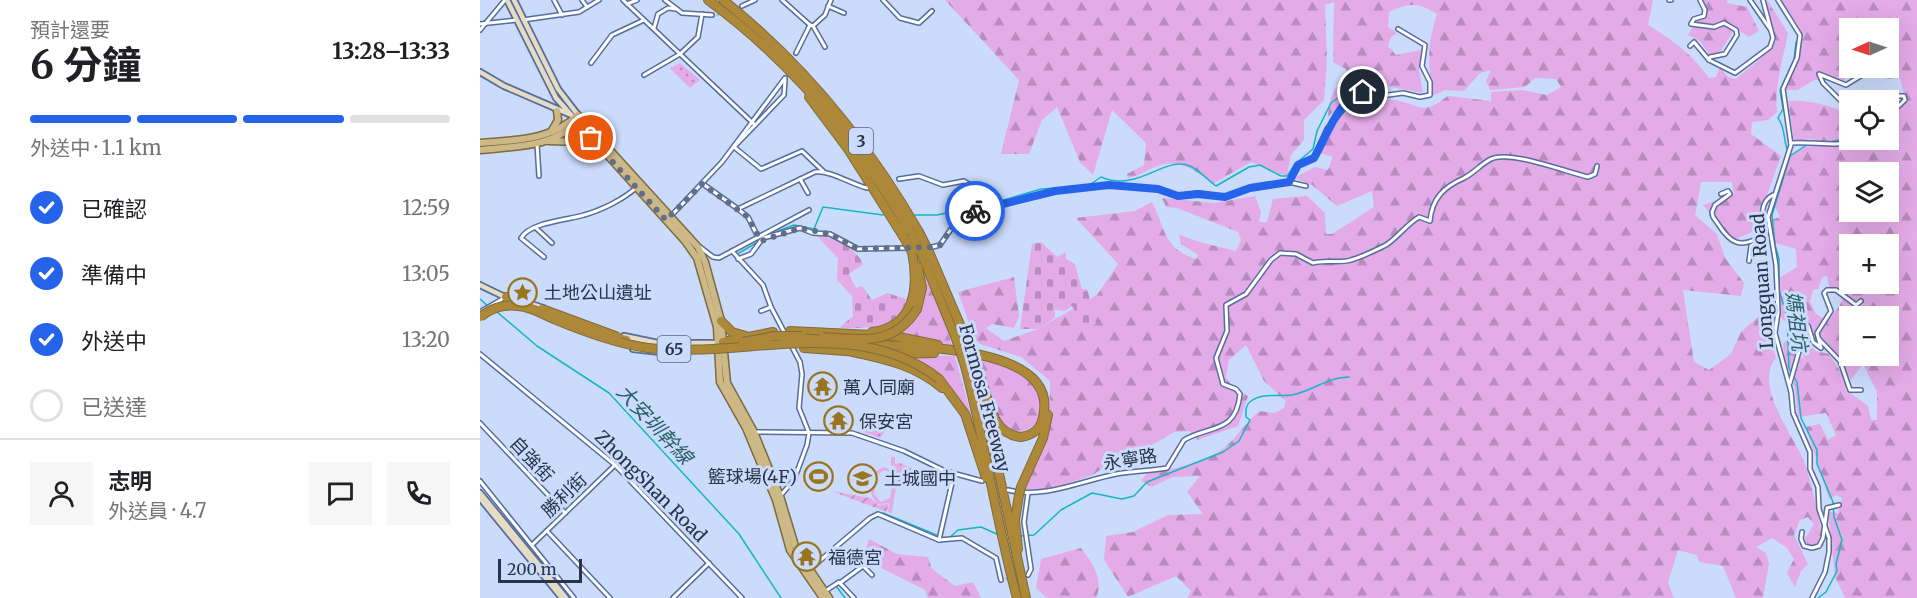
<!DOCTYPE html>
<html lang="zh-TW">
<meta charset="utf-8">
<style>
body{margin:0;font-family:Merriweather,"Noto Sans TC",serif;background:#f6f6f6;color:#202124;height:100vh;display:flex;flex-direction:column;font-size:22px;white-space:nowrap}
*{box-sizing:border-box;margin:0}
p{font-size:20px;color:#757577}
.icon{flex:none;width:33px;height:33px;fill:none;stroke:currentColor;stroke-width:2;stroke-linecap:round;stroke-linejoin:round}
.map{position:relative;flex:1;overflow:hidden}
.drawer{display:flex;flex-direction:column;background:#fff;width:480px}
.drawer>*{flex:none}
.needle{width:39px;rotate:267deg}
.tools{position:absolute;left:1359px;top:18px;display:grid;gap:12px}
.tools a{display:grid;place-items:center;width:60px;height:60px;border-radius:0px;background:#fff;box-shadow:0 6px 24px #0002;font-size:30px}
.scale{position:absolute;left:18px;bottom:15px;width:84px;box-sizing:border-box;padding-left:6px;border:3px solid #293449;border-top:0;font-size:16px;line-height:21px;white-space:nowrap;color:#293449;-webkit-text-stroke:4px #cbdbfb;paint-order:stroke}
.pin{position:absolute;display:grid;place-items:center;width:51px;height:51px;color:#fff;margin:-26px;border:3px solid #fff;border-radius:50%;box-shadow:0 2px 6px #0007}
.courier{position:absolute;display:grid;place-items:center;width:60px;height:60px;margin:-30px;border:4px solid #2563eb;border-radius:50%;background:#fff;color:#222;box-shadow:0 2px 8px #0007}
.headline em{font-style:normal;font-weight:700}
.headline div{display:flex;flex-direction:column-reverse}
.headline{display:flex;align-items:center;justify-content:space-between;height:102px;padding:0 30px}
h1{font-size:39px;font-weight:700;line-height:45px}
.bar{display:grid;grid-template-columns:repeat(4,1fr);gap:9px 6px;align-content:center;height:72px;padding:0 30px}
.bar i{height:8px;border-radius:4px;background:#e0e0e0}
.bar .active{background:#2563eb}
.bar p{grid-column:span 4}
.line{display:flex;align-items:center;gap:15px;padding:0 30px;border-top:2px solid #e0e0e0}
.line div{flex:1}
.round{display:grid;place-items:center;flex:none;width:63px;height:63px;border-radius:0px;background:#f6f6f6}
ol{padding:0 30px;list-style:none}
li{display:flex;align-items:center;gap:18px;height:66px}
li p{margin-inline-start:auto}
li .icon{padding:6px;border-radius:50%;background:#2563eb;color:#fff;stroke-width:4}
li:last-child{color:#757577}
li i{width:33px;height:33px;border:3px solid #e0e0e0;border-radius:50%}
main{display:flex;flex:1;min-height:0}
.map>svg:first-child{display:block}
</style>
<main>
<section class="drawer">
<div class="headline"><div><h1>6 分鐘</h1><p>預計還要</p></div><em>13:28–13:33</em></div>
<div class="bar"><i class="active"></i><i class="active"></i><i class="active"></i><i></i><p>外送中 · 1.1 km</p></div>
<ol>
<li><svg class="icon" aria-label="check" viewBox="0 0 24 24"><path d="M5 12l5 5 9-10"/></svg>已確認<p>12:59</p></li>
<li><svg class="icon" aria-label="check" viewBox="0 0 24 24"><path d="M5 12l5 5 9-10"/></svg>準備中<p>13:05</p></li>
<li><svg class="icon" aria-label="check" viewBox="0 0 24 24"><path d="M5 12l5 5 9-10"/></svg>外送中<p>13:20</p></li>
<li><i></i>已送達</li>
</ol>
<div class="line" style="height:108px"><a class="round"><svg class="icon" aria-label="person" viewBox="0 0 24 24"><circle cx="12" cy="8" r="4"/><path d="M4 21q1-7 8-7t8 7"/></svg></a><div><b>志明</b><p>外送員 · 4.7</p></div><a class="round"><svg class="icon" aria-label="chat" viewBox="0 0 24 24"><path d="M4 5h16v11H9l-5 4z"/></svg></a><a class="round"><svg class="icon" aria-label="phone" viewBox="0 0 24 24"><path d="M5 4h4l2 5-3 2q2 4 5 5l2-3 5 2v4C11 20 4 13 5 4z"/></svg></a></div>
</section>
<div class="map">
<svg width="1437" height="598" viewBox="0 0 1437 598">
<defs>
<pattern id="forest-firs" width="22" height="20" patternUnits="userSpaceOnUse" patternTransform="scale(1.5)"><rect width="22" height="20" fill="#e3abe8"/><path d="M5 1l3.5 6h-7zM16 11l3.5 6h-7z" fill="#b88cbe"/></pattern>
<pattern id="cemetery-stones" width="16" height="16" patternUnits="userSpaceOnUse" patternTransform="scale(1.5)"><rect width="16" height="16" fill="#e3abe8"/><path d="M2 7V4a2 2 0 0 1 4 0v3zM10 15v-3a2 2 0 0 1 4 0v3z" fill="#b88cbe"/></pattern>
<pattern id="park-dots" width="8" height="8" patternUnits="userSpaceOnUse" patternTransform="scale(1.5)"><rect width="8" height="8" fill="#e3abe8"/><path d="M2 2h.1M6 6h.1" fill="none" stroke="#b88cbe" stroke-width="1.8" stroke-linecap="round"/></pattern>
<pattern id="garden-furrows" width="10" height="10" patternUnits="userSpaceOnUse" patternTransform="scale(1.5)"><rect width="10" height="10" fill="#e3abe8"/><path d="M-1 1l2-2M0 10L10 0M9 11l2-2" fill="none" stroke="#b88cbe"/></pattern>
</defs>
<rect width="100%" height="100%" fill="#cbdbfb"/>
<path fill="#e3abe8" fill-rule="evenodd" d="M411 457H415V464L420 463 412 513 408 512 409 503 397 504 391 494 395 472 403 467 415 471V466L411 465ZM404 470 410 472 413 478 410 498 401 502 394 494 397 475Z"/>
<g fill="url(#forest-firs)" fill-rule="evenodd">
<path d="M465 0H1173L1168 25C1195 42 1210 52 1229 78L1236 77 1240 67 1248 77 1256 79 1292 49 1296 40 1285 6 1287 0 1308 33C1303 60 1294 85 1297 112L1288 120 1272 122 1271 134 1301 156 1282 209 1279 229 1253 240 1223 205 1254 195 1252 182H1221L1215 215 1237 234 1245 258 1264 283 1261 296 1203 290 1214 362 1229 370 1251 354 1261 332 1283 313 1296 358C1272 386 1316 438 1325 464 1334 491 1339 519 1344 546L1335 550 1324 540 1334 524 1328 517 1320 520 1314 535 1328 564 1321 571 1315 587 1307 573 1314 559 1307 548 1292 538 1276 547 1286 553 1289 564 1283 598H1256L1243 566 1219 562 1217 555 1198 550 1188 582 1194 598H707L711 591 696 576 648 597 624 560 626 536 653 532 688 515 723 514 707 492 720 476 692 477 672 487 661 481 668 472C689 471 728 462 744 448 758 437 765 422 780 411L794 413 804 408 806 401 784 381 766 345 749 360 746 377 753 388 768 396 758 426 718 440 710 431 694 432 672 445 650 448 613 475 582 485 562 489H545L569 429 570 381 541 357 500 344 495 339 478 292 534 277 539 316 534 328 512 324 506 328 524 341 558 329 617 295 638 264 596 218 655 211 672 202C686 230 684 250 717 259L718 255 701 244 699 234C711 241 741 247 756 251L761 240 758 232 697 208 686 207 682 198 735 203 775 196 781 212 779 222H787L793 199 827 196 845 213 846 234H852L894 207 892 191 857 206 832 185 815 178 834 167 848 170 853 157 840 153 859 119 881 100C892 100 904 98 915 100 943 105 940 117 968 96L1011 101V92L1043 90 1067 95 1081 87 1076 79 1055 78 1045 87 1010 90 1006 81 1011 70 1000 73 984 91 965 90 952 96C949 61 946 49 957 14 937 2 930 3 909 12L908 27 917 33 911 37 908 46 916 55 941 50 939 70 943 93 906 86 897 92 878 87 848 117C849 99 853 87 868 77L866 69 853 62 854 2 845 5 847 61 844 100 824 120V140L811 155 807 175 800 174 771 162 734 183C720 174 703 161 685 164 672 166 661 176 648 178L647 174 664 165 666 143 632 110 613 175 600 162 577 107 562 120 549 154H521L539 80Z"/>
<polygon points="1220,0 1247,0 1247,3 1267,7 1279,31 1269,37 1255,28 1234,62 1220,41 1208,35 1222,12"/>
<path d="M1300 0H1437V598H1363L1365 597 1355 577 1348 512 1358 513 1362 498 1356 495 1349 499 1326 427 1340 424 1348 440 1356 435 1346 413 1318 417 1314 381 1305 366 1303 344 1310 336 1318 341 1319 355 1325 360 1320 350 1324 332 1335 351 1349 354 1367 382 1366 390 1388 406 1391 420H1397V392L1383 364 1371 380 1350 346 1339 335C1344 320 1361 311 1363 296L1349 286 1347 276 1342 277 1338 289 1333 290 1330 302 1336 314 1343 318 1336 331 1343 347 1338 346 1325 323 1320 335 1312 334 1308 324 1299 316V278L1317 267 1316 249 1293 242 1291 220 1300 217 1295 207 1308 158 1324 147 1356 144 1330 139 1314 142 1308 101C1326 99 1353 106 1369 114L1370 140H1408L1409 103 1418 102 1424 94 1420 78 1405 79 1408 68V28H1370V68L1364 81 1334 80 1318 90H1306L1319 56 1320 29ZM1370 172H1408V212H1370ZM1370 244H1408V284H1370ZM1370 316H1408V356H1370Z"/>
<polygon points="446,277 463,314 472,346 419,335 436,316 443,279"/>
<path d="M429 355 475 356 498 441C478 396 471 384 429 355Z"/>
<path d="M500 358C512 362 529 364 540 370 567 385 571 434 531 432 511 413 505 384 500 358Z"/>
<polygon points="389,539 417,554 448,557 452,569 475,586 493,582 501,598 448,598 445,590 383,559"/>
<path d="M601 548C612 562 624 580 616 598H567L556 588 561 559Z"/>
</g>
<g fill="url(#cemetery-stones)">
<path d="M337 236C354 236 377 249 383 264L369 274 376 288 382 286 392 300 407 293 426 299C422 331 384 328 359 328L373 316 372 296 357 280 358 258Z"/>
<path d="M561 242 577 257 586 252V259L595 264 602 289H607C610 299 615 313 616 324L604 328 592 306 585 311 575 310V318L558 329H540L552 244Z"/>
</g>
<g fill="url(#park-dots)">
<polygon points="200,63 220,80 210,88 190,68"/>
<polygon points="400,421 410,424 400,438 381,431"/>
</g>
<g fill="url(#garden-furrows)">
<polygon points="420,463 443,474 440,482 417,486"/>
<polygon points="351,491 390,498 398,505 408,504 407,512"/>
</g>
<g fill="none" stroke-linecap="round" stroke-linejoin="round">
<g stroke="#13b7c4" stroke-width="1.5">
<path d="M1316 42 1314 60 1300 90 1303 109 1298 118C1307 130 1302 143 1310 156L1292 215 1295 245 1299 259V290L1307 317 1309 368 1317 382 1321 418 1337 450V464L1353 502 1354 517 1362 540 1356 564 1357 571 1346 592 1338 598"/>
<polyline points="1347,143 1370,137"/>
<polyline points="1310,156 1328,144"/>
<path d="M517 202 561 189 608 186 621 177C658 193 685 155 710 166 719 170 728 180 736 186L769 167 780 165 801 176H807L815 164 833 149 837 131 851 103 877 84 898 88"/>
<polyline points="435,215 457,215 513,203"/>
<polyline points="298,231 314,225 334,229 343,207 403,215"/>
<polyline points="259,253 276,243"/>
<polyline points="0,299 8,306"/>
<polyline points="17,312 57,346 129,393 259,534 301,598"/>
<polyline points="403,513 464,538"/>
<path d="M539 536 554 535 581 510 612 493 642 499 654 496 667 482 743 452 759 441 770 420 766 417C766 411 765 405 771 401 783 392 798 397 812 395 833 391 847 377 869 377"/>
<polyline points="469,538 478,530 501,527 519,535"/>
<polyline points="356,586 365,598"/>
</g>
<g stroke="#abbad7" stroke-width="3" stroke-dasharray="3 1.5" stroke-linecap="butt">
<polyline points="232,15 245,14"/>
<polyline points="521,580 548,575"/>
</g>
<defs>
<g id="street">
<polyline points="74,0 82,15"/>
<polyline points="102,0 107,7"/>
<polyline points="143,0 275,125"/>
<polyline points="185,0 202,13 232,15"/>
<polyline points="302,0 330,25"/>
<polyline points="403,0 420,18 439,23 452,11"/>
<polyline points="1189,0 1191,0"/>
<polyline points="1220,0 1225,10 1224,16 1214,19 1211,24 1234,27 1244,23 1256,30 1257,35 1245,54 1230,57 1229,60"/>
<polyline points="1270,0 1290,29"/>
<polyline points="1298,0 1320,35 1317,58 1303,89 1311,145 1288,217 1296,265 1298,312 1295,333 1311,392 1313,413 1330,452 1330,469 1338,487 1339,509 1349,538 1349,552 1345,572 1332,598"/>
<polyline points="147,4 157,0"/>
<polyline points="262,6 275,0"/>
<polyline points="348,6 364,13"/>
<polyline points="43,20 99,12 119,0"/>
<polyline points="0,24 37,20"/>
<polyline points="330,25 333,26 345,15 351,0"/>
<polyline points="333,26 345,47"/>
<polyline points="174,28 178,14 188,8 196,9"/>
<polyline points="0,30 25,0"/>
<polyline points="1210,46 1214,42 1229,60 1255,73 1290,47 1293,38 1283,0"/>
<polyline points="316,53 330,25"/>
<polyline points="111,63 132,35 164,20"/>
<polyline points="164,75 200,54 218,37 222,14"/>
<polyline points="1389,100 1398,96 1424,96 1425,100 1408,116"/>
<polyline points="1370,110 1343,83 1339,74 1366,85 1392,69 1382,68"/>
<path d="M1311 143C1333 141 1360 148 1378 140"/>
<polyline points="57,144 59,176"/>
<polyline points="254,147 281,169 322,151 343,171"/>
<polyline points="254,147 304,95 305,80"/>
<polyline points="320,179 328,193"/>
<polyline points="419,179 439,176 463,185 484,181 510,197 518,206"/>
<polyline points="809,182 826,186"/>
<path d="M223 184 258 209 335 172C350 170 371 184 387 188"/>
<path d="M1241 194 1248 191 1250 194 1235 205 1232 212C1232 218 1235 219 1238 224 1251 244 1260 248 1281 237"/>
<polyline points="258,209 268,217 278,237"/>
<polyline points="190,217 242,162 305,78"/>
<polyline points="56,228 72,243"/>
<path d="M1281 237C1286 223 1276 204 1293 195"/>
<polyline points="220,247 233,257 239,258 329,210"/>
<polyline points="449,248 460,245 480,216 575,191 629,185 678,189 698,196 718,193 745,197 770,188 809,182 817,165 834,158 847,129 877,93 901,96 923,93 940,97 950,95 950,82 942,66 945,45 918,29"/>
<polyline points="252,251 283,285 291,307 320,362 322,374 319,408 329,433 327,445 314,480 301,495"/>
<path d="M64 257 41 238C50 222 88 220 104 215 122 210 144 199 157 187"/>
<polyline points="258,259 271,254 283,238 320,228 333,233 350,234 378,249 427,248"/>
<polyline points="1269,261 1271,246 1277,242"/>
<polyline points="281,311 291,307"/>
<polyline points="0,312 24,298"/>
<polyline points="1339,339 1360,361 1370,390 1381,390"/>
<polyline points="0,354 135,465 262,598"/>
<polyline points="1310,383 1326,326 1328,326 1333,342 1341,348 1337,333 1351,311 1344,293 1347,290 1356,290 1376,305 1381,301"/>
<polyline points="0,423 85,513"/>
<polyline points="275,432 372,433 424,451 465,471 502,481"/>
<polyline points="0,481 94,598"/>
<path d="M528 490C564 499 601 481 636 474 653 471 670 471 687 468L704 440C730 425 756 434 760 394L756 389 743 384 736 358 747 331 746 305 766 294 791 260 800 253 816 254 833 263C846 259 858 264 871 260 882 257 896 250 906 245 917 238 926 225 939 217L950 221C952 198 964 187 984 178 994 173 1001 164 1011 159 1031 150 1086 172 1108 177L1115 174 1117 166"/>
<polyline points="548,493 544,522 551,569 548,575"/>
<polyline points="67,531 130,598"/>
<polyline points="1322,532 1321,539 1324,546 1332,548 1339,546 1343,538 1347,508 1359,505"/>
<polyline points="459,540 474,474"/>
<polyline points="52,545 135,465"/>
<polyline points="330,569 390,518 398,514 459,540 482,538 516,558 521,580"/>
<polyline points="360,583 383,566 392,575"/>
<polyline points="344,592 359,582 374,598"/>
<polyline points="193,598 229,563"/>
</g>
<g id="secondary">
<polyline points="27,0 76,98 120,147"/>
<polyline points="34,0 78,89 98,115"/>
<polyline points="0,72 24,86 89,114"/>
<polyline points="0,285 27,298"/>
<polyline points="42,301 63,308"/>
<polyline points="144,336 178,343 240,343"/>
<polyline points="153,349 189,353"/>
<polyline points="0,493 86,598"/>
<polyline points="0,498 82,598"/>
</g>
<g id="primary">
<polyline points="71,132 78,120 77,111"/>
<polyline points="68,141 102,142 122,149 205,241 217,258 237,327 240,382 266,428 296,500 310,550 343,598"/>
<path d="M0 143C34 140 71 141 98 115L218 247 225 262 241 321 247 383 274 432 300 496 316 549 349 598"/>
<path d="M0 150C37 146 74 148 101 119"/>
</g>
<g id="highway">
<path d="M228 0C314 63 380 144 432 236"/>
<path d="M243 0C325 65 387 142 439 232"/>
<polyline points="329,97 368,149 423,236"/>
<polyline points="449,252 484,334"/>
<polyline points="442,255 475,336"/>
<polyline points="26,297 44,305"/>
<polyline points="437,309 442,288 438,267"/>
<polyline points="241,321 252,332 266,336"/>
<polyline points="310,331 414,336 458,345"/>
<path d="M392 332C435 327 439 287 432 252"/>
<polyline points="132,337 146,340"/>
<polyline points="243,342 293,332"/>
<path d="M383 344C426 347 581 343 563 417 561 429 553 435 541 437 506 434 510 388 494 364"/>
<polyline points="324,348 379,352"/>
<path d="M373 352C407 359 436 366 462 388"/>
<polyline points="415,354 454,353"/>
<path d="M485 366C505 443 516 521 537 598"/>
<polyline points="459,379 485,414 506,478"/>
<polyline points="503,400 546,598"/>
<polyline points="541,487 563,438 568,415"/>
<polyline points="538,549 535,520 539,495"/>
</g>
</defs>
<use href="#street" stroke="#566d9d" stroke-width="6"/>
<use href="#secondary" stroke="#566d9d" stroke-width="8"/>
<use href="#primary" stroke="#7e6b3e" stroke-width="9"/>
<use href="#highway" stroke="#7e6b3e" stroke-width="10"/>
<use href="#street" stroke="#fff" stroke-width="3"/>
<use href="#secondary" stroke="#e6dbc3" stroke-width="4.5"/>
<use href="#primary" stroke="#cdb888" stroke-width="6"/>
<use href="#highway" stroke="#ac8838" stroke-width="8"/>
<defs>
<g id="highway-bridge">
<polyline points="439,232 449,252"/>
<polyline points="423,236 432,252"/>
<polyline points="432,236 442,255"/>
<polyline points="62,309 138,337"/>
<path d="M0 317C11 308 24 304 38 306 52 307 64 315 76 320 105 332 137 344 168 348 264 359 376 314 459 379"/>
<polyline points="484,334 494,364"/>
<polyline points="475,336 485,366"/>
<path d="M343 337C382 339 413 347 437 309"/>
<polyline points="317,338 347,340"/>
<polyline points="263,342 295,336 322,336"/>
<polyline points="539,495 541,487"/>
</g>
</defs>
<use href="#highway-bridge" stroke="#7e6b3e" stroke-width="10" stroke-linecap="butt"/>
<use href="#highway-bridge" stroke="#ac8838" stroke-width="8"/>
</g>
<g fill="none" stroke-linecap="round" stroke-linejoin="round">
<polyline stroke="#626e87" stroke-width="6" stroke-dasharray="0 10.8" points="111,138 186,220 222,184 268,217 281,241 320,228 350,234 378,249 456,247 460,245 480,216 495,211"/>
<path stroke="#2563eb" stroke-width="8" d="M495 211 575 191 629 185 678 189 698 196 718 194 745 197 770 188 809 182 818 165 834 158C845 140 860 95 883 92"/>
</g>
<defs>
<symbol id="sight-ring" viewBox="-11 -11 22 22"><circle r="9.5" fill="#cbdbfb" stroke="#9a7520" stroke-width="1.5"/><path d="M0-6L1.8-2.2L6-1.7L2.9 1.2L3.7 5.4L0 3.3L-3.7 5.4L-2.9 1.2L-6-1.7L-1.8-2.2Z" fill="#9a7520"/></symbol>
<symbol id="temple-ring" viewBox="-11 -11 22 22"><circle r="9.5" fill="#cbdbfb" stroke="#9a7520" stroke-width="1.5"/><path d="M0-6L5-2H3V0L6.5 2.5H4V6H1.5V3h-3V6H-4V2.5H-6.5L-3 0V-2H-5Z" fill="#9a7520"/></symbol>
<symbol id="stadium-ring" viewBox="-11 -11 22 22"><circle r="9.5" fill="#cbdbfb" stroke="#9a7520" stroke-width="1.5"/><path d="M0-5a6.5 5 0 1 0 0 10a6.5 5 0 1 0 0-10ZM-3.5-1.8h7v3.6h-7Z" fill="#9a7520"/></symbol>
<symbol id="school-ring" viewBox="-11 -11 22 22"><circle r="9.5" fill="#cbdbfb" stroke="#9a7520" stroke-width="1.5"/><path d="M0-5L7-2L0 1L-7-2ZM-4 1L0 2.5L4 1V4Q0 6-4 4Z" fill="#9a7520"/></symbol>
</defs>
<g fill-rule="evenodd">
<use href="#sight-ring" x="26" y="276" width="33" height="33"/>
<use href="#temple-ring" x="326" y="370" width="33" height="33"/>
<use href="#temple-ring" x="342" y="404" width="33" height="33"/>
<use href="#stadium-ring" x="322" y="460" width="33" height="33"/>
<use href="#school-ring" x="366" y="462" width="33" height="33"/>
<use href="#temple-ring" x="310" y="540" width="33" height="33"/>
</g>
<g text-anchor="middle" dominant-baseline="central" stroke-width="6" stroke-linejoin="round" paint-order="stroke">
<g fill="#cbdbfb" stroke="#5a667e" stroke-width="1.5">
<rect x="369" y="128" width="24" height="26" rx="4.5"/>
<rect x="177.5" y="336" width="33" height="26" rx="4.5"/>
</g>
<g font-size="16" font-weight="bold" fill="#293449">
<text x="381" y="141">3</text>
<text x="194" y="349">65</text>
</g>
<g font-size="18" fill="#293449" stroke="#cbdbfb">
<text transform="translate(1282 281) rotate(-94)">Longquan Road</text>
<text transform="translate(505 398) rotate(75)">Formosa Freeway</text>
<text transform="translate(52 459) rotate(47)">自強街</text>
<text transform="translate(650 459) rotate(-9)">永寧路</text>
<text transform="translate(171 486) rotate(45)">ZhongShan Road</text>
<text transform="translate(84 495) rotate(-44)">勝利街</text>
</g>
<g font-size="18" fill="#293449" stroke="#cbdbfb" text-anchor="start">
<text x="64" y="292">土地公山遺址</text>
<text x="363" y="387">萬人同廟</text>
<text x="379" y="421">保安宮</text>
<text x="317" y="476" text-anchor="end">籃球場(4F)</text>
<text x="404" y="478">土城國中</text>
<text x="348" y="557">福德宮</text>
</g>
<g font-size="20" font-style="italic" fill="#286166" stroke="#cbdbfb">
<text transform="translate(1317 321) rotate(83)">媽祖坑</text>
<text transform="translate(175 424) rotate(47)">大安圳幹線</text>
</g>
</g>
</svg>
<div class="tools">
<a><svg class="needle" viewBox="-14 -14 28 28"><path d="M0-13l5 13h-10z" fill="#e53935"/><path d="M0 13l5-13h-10z" fill="#757577"/></svg></a>
<a><svg class="icon" aria-label="locate" viewBox="0 0 24 24"><circle cx="12" cy="12" r="6"/><path d="M12 2v4M12 18v4M2 12h4M18 12h4"/></svg></a>
<a><svg class="icon" aria-label="layers" viewBox="0 0 24 24"><path d="M12 4l9 5-9 5-9-5zM3 14l9 5 9-5"/></svg></a>
<a>+</a>
<a>−</a>
</div>
<div class="scale">200 m</div>
<div class="pin" style="left:111px;top:138px;background:#ea580c"><svg class="icon" aria-label="bag" viewBox="0 0 24 24"><path d="M5 8h14l-1 12H6zM9 8a3 3 0 0 1 6 0"/></svg></div>
<div class="pin" style="left:883px;top:92px;background:#1f2937"><svg class="icon" aria-label="home" viewBox="0 0 24 24"><path d="M3 11l9-7 9 7M6 9v11h12V9"/></svg></div>
<div class="courier" style="left:495px;top:211px"><svg class="icon" aria-label="bike" viewBox="0 0 24 24"><circle cx="6" cy="16" r="4"/><circle cx="18" cy="16" r="4"/><path d="M6 16l4-8h5l3 8M10 8l3 8H6M13 5h3"/></svg></div>
</div>
</main>
